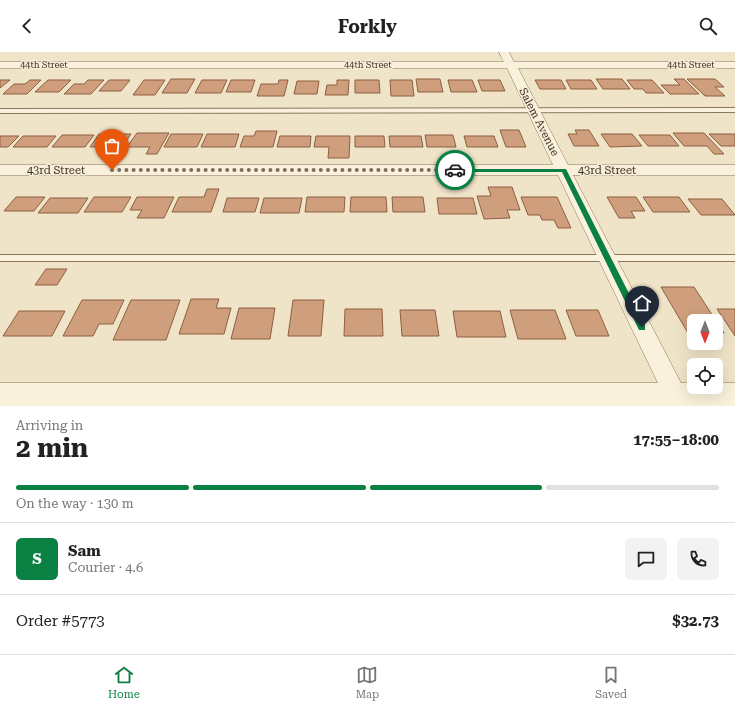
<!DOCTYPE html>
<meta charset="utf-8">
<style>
body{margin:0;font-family:"Roboto Serif",serif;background:#f2f2f2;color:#222;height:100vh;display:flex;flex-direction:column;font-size:15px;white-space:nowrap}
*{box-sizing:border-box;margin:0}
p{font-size:13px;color:#767676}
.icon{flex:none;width:22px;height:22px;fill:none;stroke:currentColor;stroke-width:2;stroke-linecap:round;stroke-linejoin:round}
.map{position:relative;height:354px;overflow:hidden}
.panel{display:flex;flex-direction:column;background:#fff;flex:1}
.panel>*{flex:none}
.needle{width:26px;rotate:180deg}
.fabs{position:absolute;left:687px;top:262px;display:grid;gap:8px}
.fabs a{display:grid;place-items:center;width:36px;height:36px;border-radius:6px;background:#fff;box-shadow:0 4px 16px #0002;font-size:20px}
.pin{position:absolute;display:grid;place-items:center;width:34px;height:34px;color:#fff;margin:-41px -17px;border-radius:50% 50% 50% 0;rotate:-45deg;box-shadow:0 0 4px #0007}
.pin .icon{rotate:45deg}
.courier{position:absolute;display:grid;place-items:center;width:40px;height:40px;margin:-20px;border:3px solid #0b8043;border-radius:50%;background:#fff;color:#222;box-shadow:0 1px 5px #0007}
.head em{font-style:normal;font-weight:700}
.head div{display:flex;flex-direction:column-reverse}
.head{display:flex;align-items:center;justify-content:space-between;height:68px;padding:0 16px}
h1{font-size:26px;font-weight:700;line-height:30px}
.bar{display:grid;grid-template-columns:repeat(4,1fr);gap:6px 4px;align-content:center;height:48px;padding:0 16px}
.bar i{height:5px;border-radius:3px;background:#e0e0e0}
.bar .current{background:#0b8043}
.bar p{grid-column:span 4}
.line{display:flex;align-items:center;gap:10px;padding:0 16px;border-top:1px solid #e0e0e0}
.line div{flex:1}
.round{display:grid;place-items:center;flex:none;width:42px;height:42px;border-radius:6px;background:#f2f2f2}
header{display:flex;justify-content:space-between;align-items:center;height:52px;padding:0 16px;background:#fff;font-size:18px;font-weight:700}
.tabs{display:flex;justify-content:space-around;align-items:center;height:56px;border-top:1px solid #e0e0e0;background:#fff;font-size:11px;color:#767676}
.tabs a{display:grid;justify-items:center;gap:2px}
.tabs .current{color:#0b8043}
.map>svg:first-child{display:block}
</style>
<header><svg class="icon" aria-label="back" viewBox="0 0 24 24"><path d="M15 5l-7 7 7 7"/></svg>Forkly<svg class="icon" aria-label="search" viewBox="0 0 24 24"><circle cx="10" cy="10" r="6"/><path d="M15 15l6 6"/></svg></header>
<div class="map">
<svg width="735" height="354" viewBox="0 0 735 354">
<rect width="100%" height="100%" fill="#f0e4c8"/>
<g fill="#cf9f7d" stroke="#8d5f41">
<polygon points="171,27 195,27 187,41 162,41"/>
<polygon points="416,27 440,27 443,40 418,40"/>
<polygon points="596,27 622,27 630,37 603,37"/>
<polygon points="674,27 684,27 699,42 670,42 661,33 680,33"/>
<polygon points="687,27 715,27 724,35 715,35 725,44 705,44"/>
<polygon points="0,28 10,28 0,36"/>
<polygon points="30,28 41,28 27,42 3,42 14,32 25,32"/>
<polygon points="48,28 71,28 59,40 35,40"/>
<polygon points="88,28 104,28 91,42 64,42 74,32 84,32"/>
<polygon points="109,28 130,28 121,39 99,39"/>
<polygon points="144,28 165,28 155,43 133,43"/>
<polygon points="202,28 227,28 221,41 195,41"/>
<polygon points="231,28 255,28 251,40 226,40"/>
<polygon points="279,28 288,28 284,44 257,44 261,32 278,32"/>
<polygon points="337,28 349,28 348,43 325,43 327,33 337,33"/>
<polygon points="355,28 379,28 380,41 355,41"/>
<polygon points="390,28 412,28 414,44 391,44"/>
<polygon points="448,28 472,28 477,40 451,40"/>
<polygon points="478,28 500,28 505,39 482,39"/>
<polygon points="535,28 561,28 566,37 540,37"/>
<polygon points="566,28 591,28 597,37 571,37"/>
<polygon points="627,28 652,28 664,41 646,41 643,37 634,37"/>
<polygon points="297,29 319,29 317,42 294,42"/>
<polygon points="500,78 519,78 526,95 506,95"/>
<polygon points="575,78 589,78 599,94 574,94 568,82 577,82"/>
<polygon points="256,79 277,79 273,95 240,95 244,84 254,84"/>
<polygon points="137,81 169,81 157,102 146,102 150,95 127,95"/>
<polygon points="673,81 704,81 724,102 714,102 707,94 684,94"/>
<polygon points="99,82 131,82 122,95 90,95"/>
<polygon points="171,82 203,82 197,95 164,95"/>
<polygon points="207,82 239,82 235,95 201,95"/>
<polygon points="601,82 632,82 642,94 610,95"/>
<polygon points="709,82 735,82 735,94 721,94"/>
<polygon points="62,83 94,83 85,95 52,95"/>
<polygon points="425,83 453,83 456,95 427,95"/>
<polygon points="639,83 670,83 679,94 648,94"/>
<polygon points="0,84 19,84 8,95 0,95"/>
<polygon points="23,84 56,84 47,95 13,95"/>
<polygon points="280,84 311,84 310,95 277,95"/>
<polygon points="316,84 350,84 349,106 328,106 329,95 314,95"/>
<polygon points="355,84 384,84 385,95 355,95"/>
<polygon points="389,84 421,84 423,95 390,95"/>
<polygon points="464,84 494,84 498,95 467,95"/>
<polygon points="488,135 512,135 520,158 507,158 510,166 484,167 477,144 491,144"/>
<polygon points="207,137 219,137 211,160 172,160 179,145 204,145"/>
<polygon points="16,145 45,145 34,159 4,159"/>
<polygon points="94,145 131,145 122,160 84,160"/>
<polygon points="137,145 174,145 164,166 137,166 142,158 130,158"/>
<polygon points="307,145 345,145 344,160 305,160"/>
<polygon points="351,145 386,145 387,160 350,160"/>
<polygon points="392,145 423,145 425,160 393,160"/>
<polygon points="521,145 557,145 571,176 558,176 554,168 542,168 540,163 528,163"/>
<polygon points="607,145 636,145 645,159 631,159 635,166 619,166"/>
<polygon points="643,145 679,145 690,160 653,160"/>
<polygon points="50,146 88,146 78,161 38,161"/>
<polygon points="227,146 259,146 255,160 223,160"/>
<polygon points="264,146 302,146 299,161 260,161"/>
<polygon points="437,146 473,146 477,162 439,162"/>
<polygon points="688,147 722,147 735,163 701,163"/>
<polygon points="46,217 67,217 57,233 35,233"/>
<polygon points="661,235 694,235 724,281 716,281 716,269 694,269 694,281 688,281"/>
<polygon points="191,247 219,247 216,256 231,256 224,282 179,282"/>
<polygon points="82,248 124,248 113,272 99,272 93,284 63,284"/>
<polygon points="131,248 180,248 166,288 113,288"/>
<polygon points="293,248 324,248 321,284 288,284"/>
<polygon points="239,256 275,256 270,287 231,287"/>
<polygon points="345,257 382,257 383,284 344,284"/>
<polygon points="717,257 735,257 735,284"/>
<polygon points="400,258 435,258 439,284 402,284"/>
<polygon points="510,258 555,258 566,287 518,287"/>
<polygon points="566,258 598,258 609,284 576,284"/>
<polygon points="19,259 65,259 52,284 3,284"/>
<polygon points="453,259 500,259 506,285 457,285"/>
</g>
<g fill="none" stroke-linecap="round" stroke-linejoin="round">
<defs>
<g id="service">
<polygon points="735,56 735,60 0,61 0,57"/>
<rect x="0" y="203" width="735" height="6"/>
</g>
<polygon id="minor" points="499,0 509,0 514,10 735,10 735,16 518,16 568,113 735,113 735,123 573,123 693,354 669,354 558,123 0,123 0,113 553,113 507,16 0,16 0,10 504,10"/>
<polygon id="tertiary" points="0,331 694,331 694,335 716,335 716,331 735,331 735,354 0,354"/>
</defs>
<use href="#service" stroke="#8d765c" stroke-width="2"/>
<use href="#minor" stroke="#8d765c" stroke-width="1"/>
<use href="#tertiary" stroke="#8d765c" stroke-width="1"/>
<use href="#service" fill="#faf1dc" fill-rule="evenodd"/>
<use href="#minor" fill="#faf1dc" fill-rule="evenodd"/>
<use href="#tertiary" fill="#faf1dc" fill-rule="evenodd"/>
</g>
<polygon fill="#0b8043" points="453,117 566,117 645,273 645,278 639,278 562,120 455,120 452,118"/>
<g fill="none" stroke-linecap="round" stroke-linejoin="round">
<polyline stroke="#7c6e5b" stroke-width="4" stroke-dasharray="0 7.2" points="112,118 455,118"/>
</g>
<g text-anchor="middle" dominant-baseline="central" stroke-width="3" stroke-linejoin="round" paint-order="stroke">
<g font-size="9" fill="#3d2e20" stroke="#f7eed8">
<text x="44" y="13">44th Street</text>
<text x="368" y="13">44th Street</text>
<text x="691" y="13">44th Street</text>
</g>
<g font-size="11" fill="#3d2e20" stroke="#f7eed8">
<text transform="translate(539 70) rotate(63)">Salem Avenue</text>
<text x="56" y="118">43rd Street</text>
<text x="607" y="118">43rd Street</text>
</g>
</g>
</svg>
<div class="fabs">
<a><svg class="needle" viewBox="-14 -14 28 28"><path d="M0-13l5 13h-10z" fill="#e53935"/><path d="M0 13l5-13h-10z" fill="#767676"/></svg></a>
<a><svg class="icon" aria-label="locate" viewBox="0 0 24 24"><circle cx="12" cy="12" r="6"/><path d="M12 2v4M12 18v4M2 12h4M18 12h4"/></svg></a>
</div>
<div class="pin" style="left:112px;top:118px;background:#ea580c"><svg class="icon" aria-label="bag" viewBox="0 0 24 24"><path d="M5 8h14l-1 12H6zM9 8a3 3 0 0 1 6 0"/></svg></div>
<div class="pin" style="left:642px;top:275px;background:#1f2937"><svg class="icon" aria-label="home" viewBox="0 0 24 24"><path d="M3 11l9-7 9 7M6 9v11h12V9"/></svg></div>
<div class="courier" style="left:455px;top:118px"><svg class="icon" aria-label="car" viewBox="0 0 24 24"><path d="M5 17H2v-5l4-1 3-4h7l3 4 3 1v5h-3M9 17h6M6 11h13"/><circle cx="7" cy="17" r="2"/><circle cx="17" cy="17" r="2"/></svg></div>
</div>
<section class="panel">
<div class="head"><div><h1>2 min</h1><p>Arriving in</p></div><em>17:55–18:00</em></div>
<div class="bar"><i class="current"></i><i class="current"></i><i class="current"></i><i></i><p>On the way · 130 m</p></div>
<div class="line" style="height:72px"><b class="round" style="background:#0b8043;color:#fff">S</b><div><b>Sam</b><p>Courier · 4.6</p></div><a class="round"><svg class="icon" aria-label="chat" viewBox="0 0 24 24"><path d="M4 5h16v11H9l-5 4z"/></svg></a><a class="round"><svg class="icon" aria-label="phone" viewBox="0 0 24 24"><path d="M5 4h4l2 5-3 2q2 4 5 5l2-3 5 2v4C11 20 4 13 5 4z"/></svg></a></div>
<div class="line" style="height:52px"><div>Order #5773</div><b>$32.73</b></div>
</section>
<nav class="tabs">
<a class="current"><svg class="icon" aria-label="home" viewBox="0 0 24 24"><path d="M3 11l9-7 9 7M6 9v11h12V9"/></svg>Home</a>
<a><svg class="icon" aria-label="map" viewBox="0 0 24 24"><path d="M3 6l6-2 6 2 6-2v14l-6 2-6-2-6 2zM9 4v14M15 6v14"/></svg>Map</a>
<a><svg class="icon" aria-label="saved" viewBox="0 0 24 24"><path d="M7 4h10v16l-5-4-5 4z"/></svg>Saved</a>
</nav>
